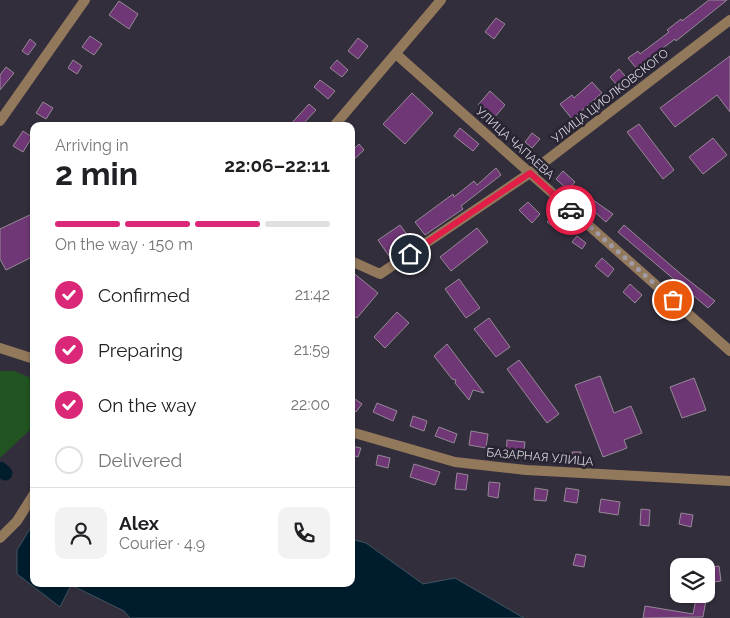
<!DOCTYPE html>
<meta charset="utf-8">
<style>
body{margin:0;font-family:Raleway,sans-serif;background:#f2f2f2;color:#202124;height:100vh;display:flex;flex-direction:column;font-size:19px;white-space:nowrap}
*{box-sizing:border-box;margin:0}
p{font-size:16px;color:#757577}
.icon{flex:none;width:28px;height:28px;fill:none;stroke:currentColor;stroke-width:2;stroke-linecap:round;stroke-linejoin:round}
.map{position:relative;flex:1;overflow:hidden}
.side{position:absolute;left:30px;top:122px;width:325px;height:465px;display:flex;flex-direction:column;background:#fff;border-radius:10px;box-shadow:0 1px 4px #0004}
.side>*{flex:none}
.controls{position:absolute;left:670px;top:558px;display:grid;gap:10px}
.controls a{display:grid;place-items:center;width:45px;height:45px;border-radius:10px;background:#fff;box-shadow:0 1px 4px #0004;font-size:25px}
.pin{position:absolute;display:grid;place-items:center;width:42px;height:42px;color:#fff;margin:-21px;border:2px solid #fff;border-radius:50%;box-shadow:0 1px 5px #0007}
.courier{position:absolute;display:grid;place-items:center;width:50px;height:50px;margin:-25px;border:4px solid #e11d48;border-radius:50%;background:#fff;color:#222;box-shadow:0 1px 6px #0007}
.summary em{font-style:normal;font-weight:700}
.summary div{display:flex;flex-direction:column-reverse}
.summary{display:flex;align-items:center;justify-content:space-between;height:85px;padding:0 25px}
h1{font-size:32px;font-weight:700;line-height:38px}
.bar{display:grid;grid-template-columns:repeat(4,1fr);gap:8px 5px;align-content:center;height:60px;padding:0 25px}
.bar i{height:6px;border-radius:4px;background:#e0e0e0}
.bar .selected{background:#db2777}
.bar p{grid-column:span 4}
.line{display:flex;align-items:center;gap:12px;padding:0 25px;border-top:1px solid #e0e0e0}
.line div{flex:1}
.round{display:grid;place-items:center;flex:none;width:52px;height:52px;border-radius:10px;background:#f2f2f2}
ol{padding:0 25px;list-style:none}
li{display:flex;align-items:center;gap:15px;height:55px}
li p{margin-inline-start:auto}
li .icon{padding:5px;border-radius:50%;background:#db2777;color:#fff;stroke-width:4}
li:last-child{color:#757577}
li i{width:28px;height:28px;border:2px solid #e0e0e0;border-radius:50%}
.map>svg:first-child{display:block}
</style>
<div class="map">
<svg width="730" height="618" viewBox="0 0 730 618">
<rect width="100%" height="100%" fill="#332e3c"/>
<polygon fill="#215421" points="0,371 14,371 34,379 34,426 0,458"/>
<polygon fill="#001d2d" stroke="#415462" points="34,522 34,584 351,584 351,539 366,543 423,584 455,578 524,618 130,618 124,611 71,585 60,607 17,574 17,550"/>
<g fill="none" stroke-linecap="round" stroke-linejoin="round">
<polyline stroke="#001d2d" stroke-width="15" points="0,469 5,473"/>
</g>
<g fill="#6f3775" stroke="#968997">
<polygon points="709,0 727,0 676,41 675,39 636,68 628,58 638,51 640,54 669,32 667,30 681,19 682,21"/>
<polygon points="119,1 138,14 129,29 109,15"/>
<polygon points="496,18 505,24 494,39 485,32"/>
<polygon points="90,36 102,44 94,55 82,47"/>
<polygon points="358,38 368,46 358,59 348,51"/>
<polygon points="30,39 36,44 28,55 22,51"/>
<polygon points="730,56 730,112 717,95 675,127 660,108"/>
<polygon points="73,60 82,66 77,74 68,68"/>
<polygon points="337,60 348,70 342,77 330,68"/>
<polygon points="6,67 14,73 0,90 0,75"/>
<polygon points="619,69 626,77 617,85 610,77"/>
<polygon points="320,80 335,91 328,99 314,87"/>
<polygon points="592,82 602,93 572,119 560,104 572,95 574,98"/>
<polygon points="490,91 505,105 494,118 478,105"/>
<polygon points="412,93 433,113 405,144 383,124"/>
<polygon points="43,102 53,108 46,119 36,113"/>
<polygon points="309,104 316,110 301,126 289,126"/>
<polygon points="639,124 674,170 663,179 627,132"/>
<polygon points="460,128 479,144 473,151 454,136"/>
<polygon points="23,131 32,137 23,152 13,146"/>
<polygon points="532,133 540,139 532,148 525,142"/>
<polygon points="713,138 727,155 703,174 689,157"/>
<polygon points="359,144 364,150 351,162 351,152"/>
<polygon points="496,168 501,175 461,206 463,209 425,235 415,222 453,194 454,197 474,181 477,185"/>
<polygon points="563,171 575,182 568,190 556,179"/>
<polygon points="586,195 613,214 606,222 581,200"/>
<polygon points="528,202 540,214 532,223 519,210"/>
<polygon points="34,213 34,256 6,270 0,259 0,229"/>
<polygon points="551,217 561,224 557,230 547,222"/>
<polygon points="400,225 411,240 389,256 378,240"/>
<polygon points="624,225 682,275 715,301 708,308 618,232"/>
<polygon points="477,228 488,242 451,271 440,257"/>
<polygon points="577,236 586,243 582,249 572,242"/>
<polygon points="602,258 614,269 608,277 595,266"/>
<polygon points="351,271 378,293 357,318 351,314"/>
<polygon points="459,279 480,308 466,318 445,289"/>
<polygon points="630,284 642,295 635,303 623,292"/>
<polygon points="397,312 409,323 385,348 374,337"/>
<polygon points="489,318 510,347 496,357 474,329"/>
<polygon points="447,344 484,393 473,390 469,400 455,383 456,380 452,379 434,356"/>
<polygon points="519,360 559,414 547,423 507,369"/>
<polygon points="600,376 614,413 631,406 642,433 624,440 627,448 603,457 575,385"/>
<polygon points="694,378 706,410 682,418 670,387"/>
<polygon points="351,396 362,404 356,412 351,408"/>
<polygon points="377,403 397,411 393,421 373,412"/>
<polygon points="413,416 427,421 424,431 410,426"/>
<polygon points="439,427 457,434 454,443 435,436"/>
<polygon points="471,431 488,434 486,448 469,445"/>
<polygon points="507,440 525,442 523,458 506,456"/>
<polygon points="351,446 361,448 358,457 351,455"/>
<polygon points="572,452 581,452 580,461 572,461"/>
<polygon points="378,455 390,458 388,468 376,465"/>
<polygon points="414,464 440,472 435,485 410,477"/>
<polygon points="457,473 468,475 466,490 455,489"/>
<polygon points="489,482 500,483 498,498 488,496"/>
<polygon points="535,488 548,490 546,501 534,500"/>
<polygon points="566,488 579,490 577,503 564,501"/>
<polygon points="601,499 620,502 618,515 599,512"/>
<polygon points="641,509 650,510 649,526 640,525"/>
<polygon points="681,513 693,515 691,527 679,524"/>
<polygon points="576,554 586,556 584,567 573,565"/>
<polygon points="719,566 721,581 714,582 711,567"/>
<polygon points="697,594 707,594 703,617 643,618 645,606 693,614"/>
</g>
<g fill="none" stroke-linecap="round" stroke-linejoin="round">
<g stroke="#93795c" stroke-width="10">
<polyline points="396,54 730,351"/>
<polyline points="0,121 85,0"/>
<polyline points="334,126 441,0"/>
<polyline points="351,261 380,274 530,173 730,20"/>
<polyline points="0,348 34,359"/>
<polyline points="351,432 455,462 526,470 730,481"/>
<polyline points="0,538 17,521 34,494"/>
</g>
</g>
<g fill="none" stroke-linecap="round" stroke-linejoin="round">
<polyline stroke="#9f9ba6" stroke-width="5" stroke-dasharray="0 9" points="571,210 673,300"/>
<polyline stroke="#e11d48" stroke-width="6" points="410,254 530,173 571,210"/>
</g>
<g text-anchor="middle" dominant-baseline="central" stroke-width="5" stroke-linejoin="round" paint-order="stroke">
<g font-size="12" fill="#d9d6df" stroke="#292432">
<text transform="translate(610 96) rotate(-38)">УЛИЦА ЦИОЛКОВСКОГО</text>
<text transform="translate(515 143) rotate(42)">УЛИЦА ЧАПАЕВА</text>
<text transform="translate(540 457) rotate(5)">БАЗАРНАЯ УЛИЦА</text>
</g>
</g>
</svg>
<div class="controls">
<a><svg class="icon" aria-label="layers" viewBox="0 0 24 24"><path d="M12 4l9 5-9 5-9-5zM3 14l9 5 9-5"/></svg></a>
</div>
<div class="pin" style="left:673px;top:300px;background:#ea580c"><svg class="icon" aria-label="bag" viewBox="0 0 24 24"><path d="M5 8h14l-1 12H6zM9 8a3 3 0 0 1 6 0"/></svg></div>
<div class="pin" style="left:410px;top:254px;background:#1f2937"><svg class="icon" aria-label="home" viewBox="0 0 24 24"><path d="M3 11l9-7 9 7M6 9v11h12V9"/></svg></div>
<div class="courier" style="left:571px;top:210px"><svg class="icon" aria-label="car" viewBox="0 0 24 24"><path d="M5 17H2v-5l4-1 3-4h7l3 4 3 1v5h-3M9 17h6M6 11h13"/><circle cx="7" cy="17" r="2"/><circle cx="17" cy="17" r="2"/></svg></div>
<section class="side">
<div class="summary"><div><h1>2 min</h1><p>Arriving in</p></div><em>22:06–22:11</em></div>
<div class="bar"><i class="selected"></i><i class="selected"></i><i class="selected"></i><i></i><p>On the way · 150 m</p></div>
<ol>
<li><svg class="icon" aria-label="check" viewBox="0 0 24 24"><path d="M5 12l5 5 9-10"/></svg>Confirmed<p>21:42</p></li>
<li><svg class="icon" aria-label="check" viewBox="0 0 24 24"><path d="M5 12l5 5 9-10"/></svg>Preparing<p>21:59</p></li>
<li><svg class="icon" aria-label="check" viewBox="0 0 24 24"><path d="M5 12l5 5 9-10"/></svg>On the way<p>22:00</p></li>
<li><i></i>Delivered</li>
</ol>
<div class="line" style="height:90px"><a class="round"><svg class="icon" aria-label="person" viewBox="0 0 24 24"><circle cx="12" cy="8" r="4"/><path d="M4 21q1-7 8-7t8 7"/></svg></a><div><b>Alex</b><p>Courier · 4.9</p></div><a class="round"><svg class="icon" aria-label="phone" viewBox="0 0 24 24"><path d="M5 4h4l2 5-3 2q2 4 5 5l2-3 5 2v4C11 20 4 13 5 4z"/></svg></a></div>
</section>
</div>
